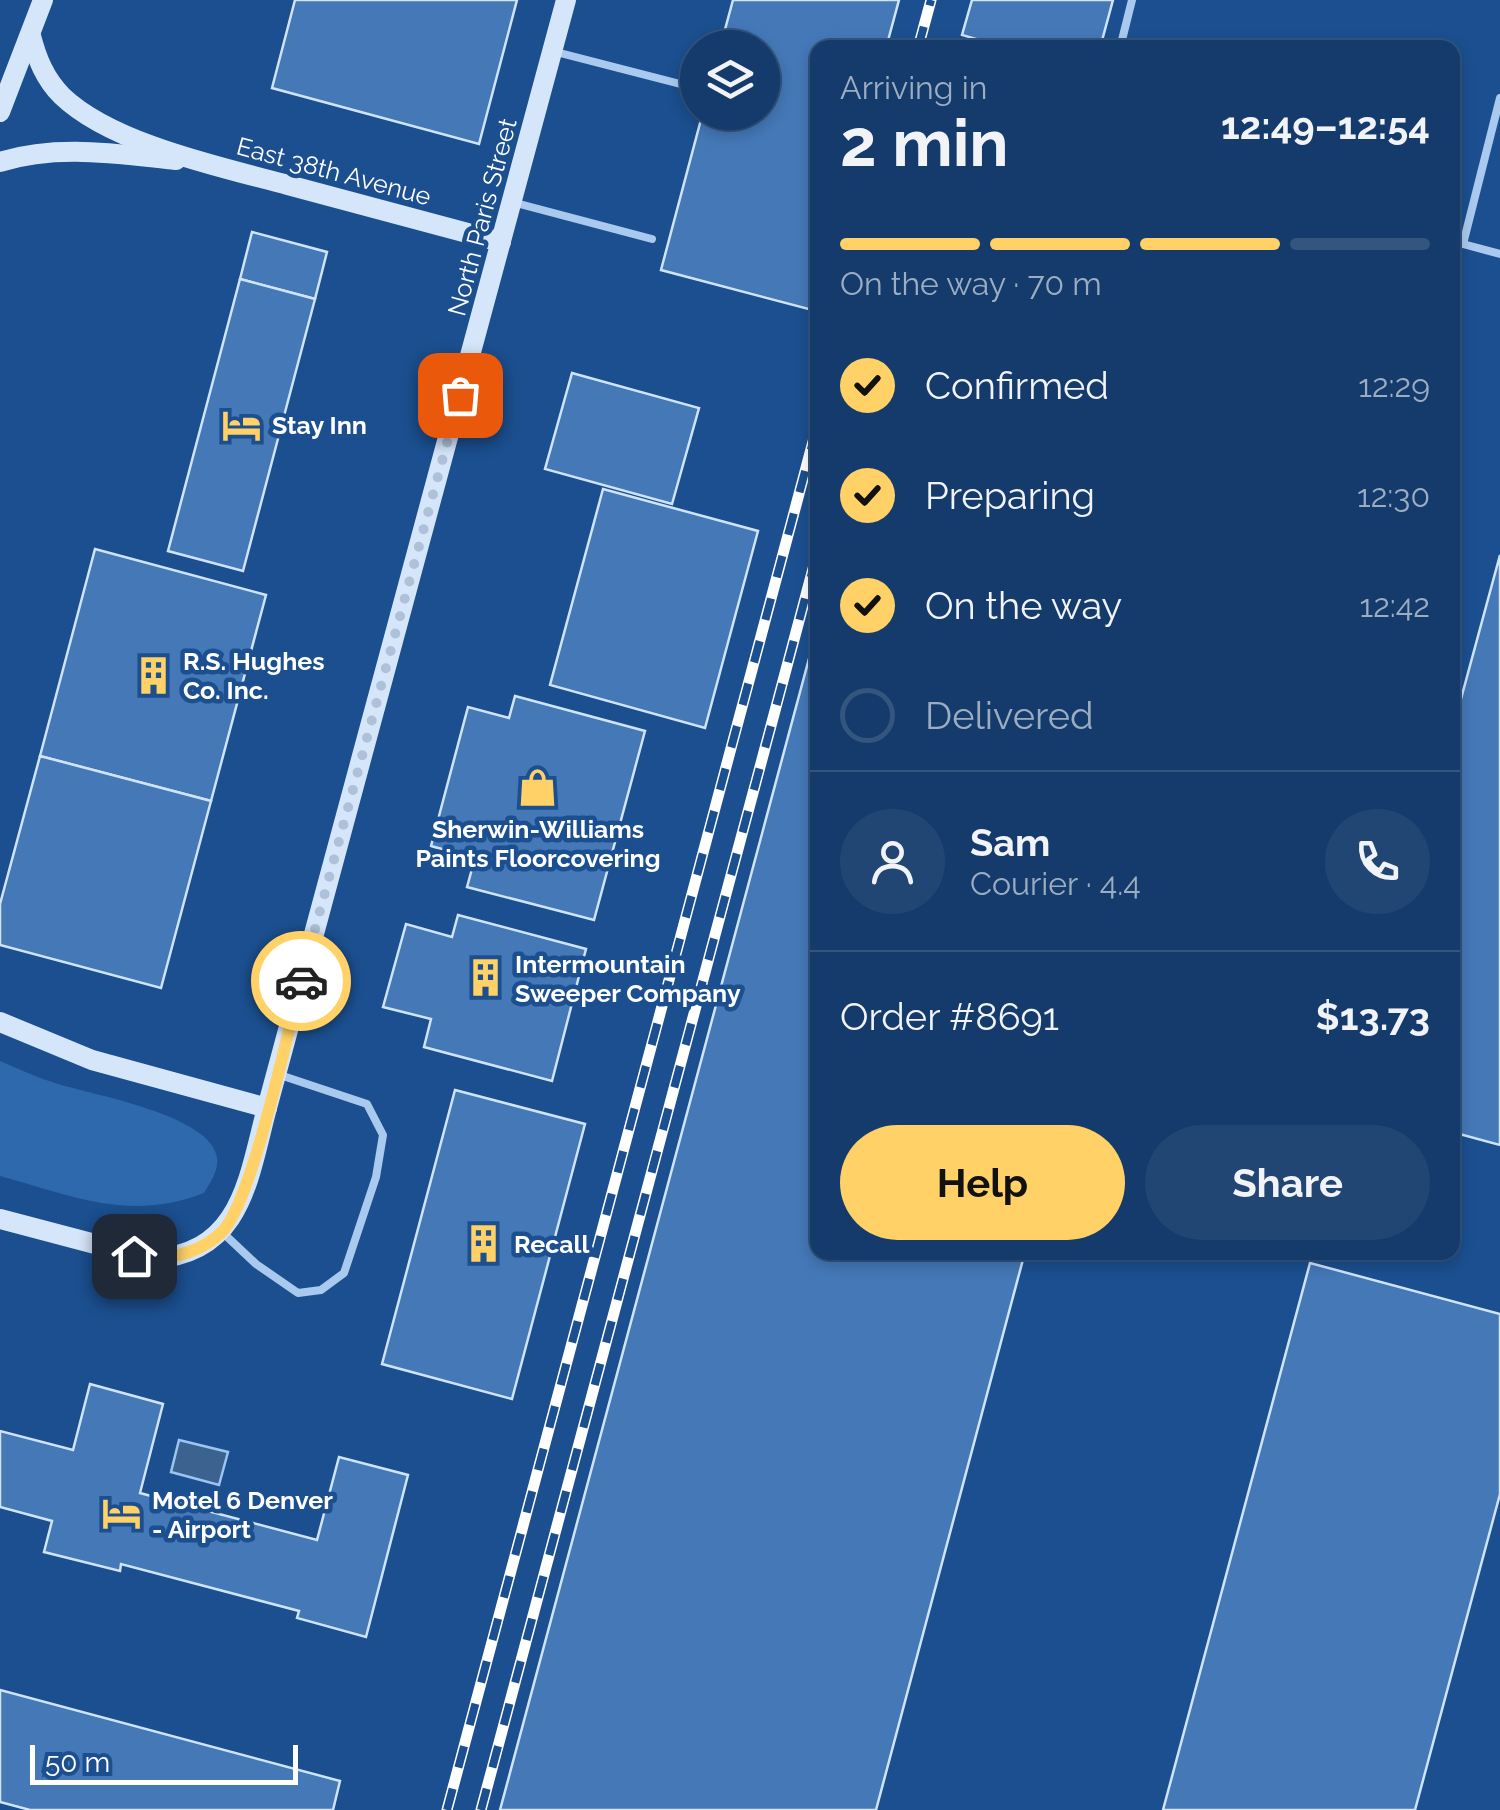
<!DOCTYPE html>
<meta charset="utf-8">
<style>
body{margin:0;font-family:Raleway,sans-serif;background:#214673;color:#f1f3f6;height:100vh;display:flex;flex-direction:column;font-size:38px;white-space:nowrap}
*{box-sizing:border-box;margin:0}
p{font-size:32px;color:#9dadc1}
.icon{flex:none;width:55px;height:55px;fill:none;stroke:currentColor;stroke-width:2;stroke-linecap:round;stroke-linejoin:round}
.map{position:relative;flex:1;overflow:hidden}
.sheet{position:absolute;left:810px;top:40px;width:650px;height:1220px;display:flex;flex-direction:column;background:#143b6b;border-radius:20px;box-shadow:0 5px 15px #0003,0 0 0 2px #33557e}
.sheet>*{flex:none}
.controls{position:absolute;left:680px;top:30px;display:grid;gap:20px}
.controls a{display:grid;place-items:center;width:100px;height:100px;border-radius:50%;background:#143b6b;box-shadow:0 5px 15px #0003,0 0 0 2px #33557e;font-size:50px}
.scale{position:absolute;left:30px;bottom:25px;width:268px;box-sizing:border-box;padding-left:10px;border:5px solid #fff;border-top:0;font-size:28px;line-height:35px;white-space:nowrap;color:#fff;-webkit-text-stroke:8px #1b4f8f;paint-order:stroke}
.pin{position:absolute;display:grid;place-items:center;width:85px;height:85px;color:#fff;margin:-42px;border-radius:20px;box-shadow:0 5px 15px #0006}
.courier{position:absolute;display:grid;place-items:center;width:100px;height:100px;margin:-50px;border:8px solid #ffd166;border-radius:50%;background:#fff;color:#222;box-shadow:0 2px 12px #0007}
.head em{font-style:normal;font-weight:700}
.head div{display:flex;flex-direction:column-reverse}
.head{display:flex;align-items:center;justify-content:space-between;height:170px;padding:0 30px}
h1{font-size:65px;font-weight:700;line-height:75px}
.bar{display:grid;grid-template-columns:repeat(4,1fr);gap:15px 10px;align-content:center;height:120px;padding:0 30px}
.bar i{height:12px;border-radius:8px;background:#33557e}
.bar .on{background:#ffd166}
.bar p{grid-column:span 4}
.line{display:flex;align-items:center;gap:25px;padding:0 30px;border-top:2px solid #33557e}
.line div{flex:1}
.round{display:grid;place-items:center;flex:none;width:105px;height:105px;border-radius:52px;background:#214673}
ol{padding:0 30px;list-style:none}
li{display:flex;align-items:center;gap:30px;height:110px}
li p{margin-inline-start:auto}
li .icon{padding:10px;border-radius:50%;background:#ffd166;color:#111;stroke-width:4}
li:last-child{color:#9dadc1}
li i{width:55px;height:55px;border:5px solid #33557e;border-radius:50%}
.button{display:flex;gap:20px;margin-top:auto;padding:20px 30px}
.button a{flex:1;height:115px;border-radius:60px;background:#ffd166;color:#111;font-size:40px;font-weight:700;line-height:115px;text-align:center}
.button a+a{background:#214673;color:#f1f3f6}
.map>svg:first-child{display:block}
</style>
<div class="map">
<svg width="1500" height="1810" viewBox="0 0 1500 1810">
<rect width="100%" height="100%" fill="#1b4f8f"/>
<path fill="#2e69ad" d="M0 1061C19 1069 38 1078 58 1084 94 1095 210 1115 217 1157 219 1170 210 1183 204 1193 129 1222 73 1196 0 1176Z"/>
<polygon fill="#3c6290" stroke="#9cc4f0" stroke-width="2.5" points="179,1440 228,1452 219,1485 171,1472"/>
<g fill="#4478b7" stroke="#cfe3fa" stroke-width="2.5">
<polygon points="295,0 517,0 479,144 272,88"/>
<polygon points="733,0 899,0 886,48 818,48 816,311 661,270 703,112 762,112 762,48 720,48"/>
<polygon points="972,0 1113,0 1100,48 1007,48 962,35"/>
<polygon points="252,232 327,252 315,299 240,279"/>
<polygon points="240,279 315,299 243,571 168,551"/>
<polygon points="572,373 699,408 672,504 545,469"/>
<polygon points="603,489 758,531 705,728 550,685"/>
<polygon points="95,549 266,595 211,801 40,756"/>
<polygon points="1500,555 1500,1145 1452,1132 1452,732"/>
<polygon points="818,625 818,1252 1025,1252 876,1810 500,1810"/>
<polygon points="515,696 645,731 594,920 467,887 475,858 431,846 468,707 509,718"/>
<polygon points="40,756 211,801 161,988 0,945 0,904"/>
<polygon points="458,915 586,949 552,1081 424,1047 431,1019 383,1007 406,924 452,937"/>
<polygon points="455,1090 585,1124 512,1399 382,1364"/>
<polygon points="1310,1263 1500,1314 1500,1494 1415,1810 1163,1810"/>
<polygon points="90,1384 163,1404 140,1493 317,1540 339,1457 408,1475 366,1637 297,1618 299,1611 121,1564 120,1571 44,1552 52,1521 0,1507 0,1431 73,1450"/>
<polygon points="0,1690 340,1781 333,1810 30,1810 0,1802"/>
</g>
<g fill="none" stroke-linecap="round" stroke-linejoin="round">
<g stroke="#a9c9ee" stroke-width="8">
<polyline points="1120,48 1132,0"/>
<polyline points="556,52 692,87"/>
<polyline points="1500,98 1463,244 1500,254"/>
<polyline points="512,202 652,239"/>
<polyline points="222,1232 256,1264 298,1293 321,1290 344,1273 376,1177 383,1135 367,1104 280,1075"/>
</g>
<g stroke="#d6e6fa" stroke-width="20">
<path d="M31 36C37 59 45 79 62 96 112 144 221 167 288 185 359 204 430 223 501 242"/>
<polyline points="0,112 43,0"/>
<path d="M0 162C57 144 117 154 176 160"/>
<polyline points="0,1022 92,1060 267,1108"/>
<path d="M0 1219 152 1259C242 1254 248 1179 267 1108L566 0"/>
</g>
<defs>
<g id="rail">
<polyline points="918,48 931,0"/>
<polyline points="447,1810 818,423"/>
<polyline points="481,1810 818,550"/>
</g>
</defs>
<use href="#rail" stroke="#fff" stroke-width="11"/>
<use href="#rail" stroke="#1b4f8f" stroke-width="8" stroke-dasharray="22" stroke-linecap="butt"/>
</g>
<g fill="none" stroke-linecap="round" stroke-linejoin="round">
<polyline stroke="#afc1d8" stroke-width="10" stroke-dasharray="0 18" points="301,981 460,395"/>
<path stroke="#ffd166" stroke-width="12" d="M134 1256C165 1261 197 1255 221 1233 252 1204 288 1030 301 981"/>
</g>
<defs>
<symbol id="hotel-bare" viewBox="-9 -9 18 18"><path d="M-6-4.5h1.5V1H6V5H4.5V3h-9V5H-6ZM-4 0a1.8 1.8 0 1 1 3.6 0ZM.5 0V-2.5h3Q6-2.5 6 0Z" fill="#ffd166" stroke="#1b4f8f" stroke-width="2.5" paint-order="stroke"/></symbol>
<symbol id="building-bare" viewBox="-9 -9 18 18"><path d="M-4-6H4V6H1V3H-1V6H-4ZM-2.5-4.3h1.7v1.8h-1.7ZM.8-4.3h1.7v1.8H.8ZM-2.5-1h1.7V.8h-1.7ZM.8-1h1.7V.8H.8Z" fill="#ffd166" stroke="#1b4f8f" stroke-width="2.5" paint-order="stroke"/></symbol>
<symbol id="shop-bare" viewBox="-9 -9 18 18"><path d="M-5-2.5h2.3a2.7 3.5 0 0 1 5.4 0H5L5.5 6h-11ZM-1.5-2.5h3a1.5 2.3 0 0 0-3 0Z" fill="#ffd166" stroke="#1b4f8f" stroke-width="2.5" paint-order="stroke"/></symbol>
</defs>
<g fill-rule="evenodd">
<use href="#hotel-bare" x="214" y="398" width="55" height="55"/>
<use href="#building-bare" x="126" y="648" width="55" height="55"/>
<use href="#shop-bare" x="510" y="760" width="55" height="55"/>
<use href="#building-bare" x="458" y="950" width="55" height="55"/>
<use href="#building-bare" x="456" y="1216" width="55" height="55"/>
<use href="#hotel-bare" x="94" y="1486" width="55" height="55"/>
</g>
<g text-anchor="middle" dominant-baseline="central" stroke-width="9" stroke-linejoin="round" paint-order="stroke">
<g font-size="25" fill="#fff" stroke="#1b4f8f">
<text transform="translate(334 171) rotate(15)">East 38th Avenue</text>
<text transform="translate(482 217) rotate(-75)">North Paris Street</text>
</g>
<g font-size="25" font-weight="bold" fill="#fff" stroke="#1b4f8f" text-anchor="start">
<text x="272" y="425">Stay Inn</text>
<text x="183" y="661">R.S. Hughes<tspan x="183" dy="29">Co. Inc.</tspan></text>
<text x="538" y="829" text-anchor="middle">Sherwin-Williams<tspan x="538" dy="29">Paints Floorcovering</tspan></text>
<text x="515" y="964">Intermountain<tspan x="515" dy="29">Sweeper Company</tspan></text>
<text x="514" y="1244">Recall</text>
<text x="152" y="1500">Motel 6 Denver<tspan x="152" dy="29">- Airport</tspan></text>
</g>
</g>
</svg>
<div class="controls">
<a><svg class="icon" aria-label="layers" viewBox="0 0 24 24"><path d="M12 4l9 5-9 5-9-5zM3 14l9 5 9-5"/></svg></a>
</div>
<div class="scale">50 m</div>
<div class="pin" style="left:460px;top:395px;background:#ea580c"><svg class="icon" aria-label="bag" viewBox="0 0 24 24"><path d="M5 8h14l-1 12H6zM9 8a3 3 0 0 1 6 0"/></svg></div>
<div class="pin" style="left:134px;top:1256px;background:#1f2937"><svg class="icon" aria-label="home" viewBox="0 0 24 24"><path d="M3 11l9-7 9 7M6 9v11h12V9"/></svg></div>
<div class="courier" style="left:301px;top:981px"><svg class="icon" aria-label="car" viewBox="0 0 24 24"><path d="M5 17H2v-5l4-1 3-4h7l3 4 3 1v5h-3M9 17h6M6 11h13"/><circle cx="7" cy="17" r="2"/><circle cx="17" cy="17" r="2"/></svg></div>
<section class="sheet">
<div class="head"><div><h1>2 min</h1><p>Arriving in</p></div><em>12:49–12:54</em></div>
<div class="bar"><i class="on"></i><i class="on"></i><i class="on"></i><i></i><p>On the way · 70 m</p></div>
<ol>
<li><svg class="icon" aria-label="check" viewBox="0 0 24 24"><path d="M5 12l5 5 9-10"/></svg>Confirmed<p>12:29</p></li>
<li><svg class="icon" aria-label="check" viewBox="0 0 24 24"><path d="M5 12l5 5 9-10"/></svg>Preparing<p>12:30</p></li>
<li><svg class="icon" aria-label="check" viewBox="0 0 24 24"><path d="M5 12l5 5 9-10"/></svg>On the way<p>12:42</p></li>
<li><i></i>Delivered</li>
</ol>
<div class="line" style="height:180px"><a class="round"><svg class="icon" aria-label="person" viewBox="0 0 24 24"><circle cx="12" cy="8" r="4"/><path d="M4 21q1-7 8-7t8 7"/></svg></a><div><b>Sam</b><p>Courier · 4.4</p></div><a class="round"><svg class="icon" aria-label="phone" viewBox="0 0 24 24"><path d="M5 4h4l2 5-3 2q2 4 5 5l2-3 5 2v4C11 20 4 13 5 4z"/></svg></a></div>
<div class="line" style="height:130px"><div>Order #8691</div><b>$13.73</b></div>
<div class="button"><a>Help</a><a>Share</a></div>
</section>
</div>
